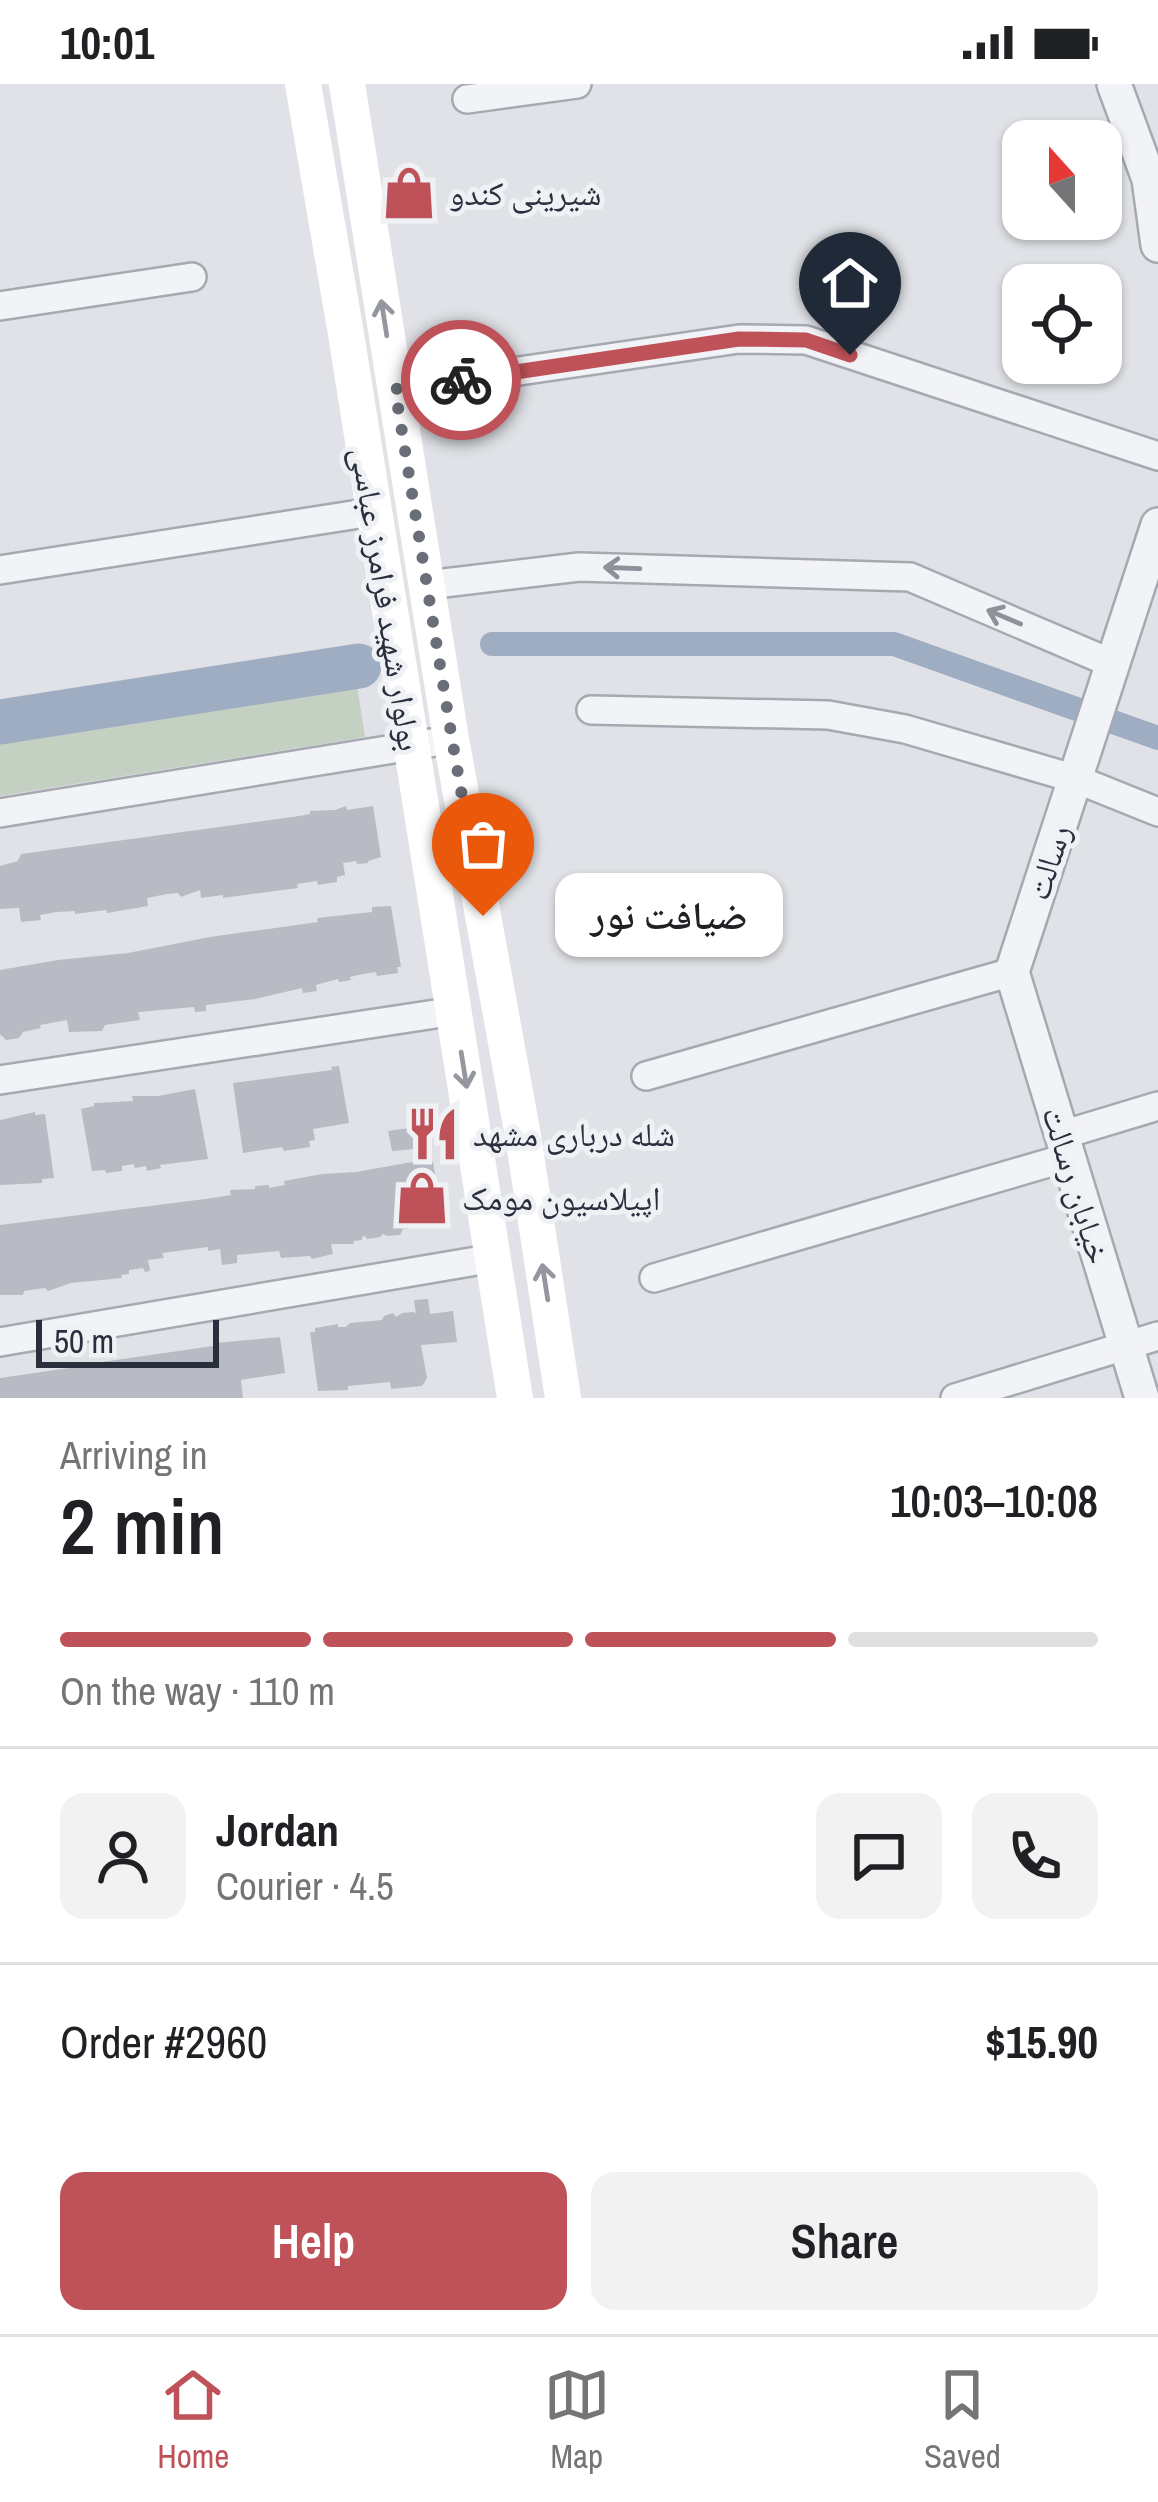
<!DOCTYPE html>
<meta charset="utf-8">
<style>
body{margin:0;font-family:"Archivo Narrow","Noto Naskh Arabic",sans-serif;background:#f2f2f2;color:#202124;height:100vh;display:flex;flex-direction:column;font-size:45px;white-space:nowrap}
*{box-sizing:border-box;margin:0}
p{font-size:39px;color:#757577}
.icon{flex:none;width:66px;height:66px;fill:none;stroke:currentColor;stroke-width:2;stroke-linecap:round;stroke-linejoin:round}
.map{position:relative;height:1314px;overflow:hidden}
.panel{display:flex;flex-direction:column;background:#fff;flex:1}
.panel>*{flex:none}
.needle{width:78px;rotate:339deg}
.buttons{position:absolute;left:1002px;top:36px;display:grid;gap:24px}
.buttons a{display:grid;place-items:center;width:120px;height:120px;border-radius:24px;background:#fff;box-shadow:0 3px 9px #0004;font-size:60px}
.scale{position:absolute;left:36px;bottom:30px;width:183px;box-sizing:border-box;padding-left:12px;border:6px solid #2a2f3d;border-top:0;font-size:33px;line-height:42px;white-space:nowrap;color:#2a2f3d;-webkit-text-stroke:9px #eff1f5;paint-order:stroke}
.pin{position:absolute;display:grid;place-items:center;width:102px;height:102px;color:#fff;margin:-123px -51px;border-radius:50% 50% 50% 0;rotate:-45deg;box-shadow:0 0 12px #0007}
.pin .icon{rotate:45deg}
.courier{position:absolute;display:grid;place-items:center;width:120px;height:120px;margin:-60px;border:9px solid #bf5259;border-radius:50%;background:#fff;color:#222;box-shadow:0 3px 15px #0007}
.bubble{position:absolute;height:84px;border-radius:24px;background:#fff;box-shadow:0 3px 9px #0004;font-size:39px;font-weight:600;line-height:84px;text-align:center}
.summary em{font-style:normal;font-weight:600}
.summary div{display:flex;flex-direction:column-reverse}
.summary{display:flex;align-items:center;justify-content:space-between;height:204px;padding:0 60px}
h1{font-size:78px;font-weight:600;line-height:90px}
.bar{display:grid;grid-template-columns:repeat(4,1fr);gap:18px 12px;align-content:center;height:144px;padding:0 60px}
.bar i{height:15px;border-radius:9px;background:#e0e0e0}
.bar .selected{background:#bf5259}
.bar p{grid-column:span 4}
.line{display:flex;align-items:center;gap:30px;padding:0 60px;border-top:3px solid #e0e0e0}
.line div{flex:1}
.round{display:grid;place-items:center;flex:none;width:126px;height:126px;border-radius:24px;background:#f2f2f2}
.action{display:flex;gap:24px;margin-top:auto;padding:24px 60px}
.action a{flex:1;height:138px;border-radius:24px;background:#bf5259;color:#fff;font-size:48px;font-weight:600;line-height:138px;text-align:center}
.action a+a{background:#f2f2f2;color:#202124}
.status{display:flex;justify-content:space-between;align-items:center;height:84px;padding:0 60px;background:#fff;direction:ltr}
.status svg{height:33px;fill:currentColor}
.menu{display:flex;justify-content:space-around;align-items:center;height:168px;border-top:3px solid #e0e0e0;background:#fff;font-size:33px;color:#757577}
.menu a{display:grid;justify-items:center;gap:6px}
.menu .selected{color:#bf5259}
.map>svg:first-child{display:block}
</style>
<div class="status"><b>10:01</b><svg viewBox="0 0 49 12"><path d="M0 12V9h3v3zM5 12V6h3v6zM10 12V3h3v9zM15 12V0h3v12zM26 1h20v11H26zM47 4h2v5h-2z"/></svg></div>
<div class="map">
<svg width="1158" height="1314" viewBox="0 0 1158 1314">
<rect width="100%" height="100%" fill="#e0e2e7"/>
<polygon fill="#c4d0c2" points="357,602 365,653 0,712 0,660"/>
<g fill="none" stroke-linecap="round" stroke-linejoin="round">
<polyline stroke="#9fadc3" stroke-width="24" points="492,560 894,560 1158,654"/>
<polyline stroke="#9fadc3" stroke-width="45" points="0,638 359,582"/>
</g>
<g fill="#b8bbc3">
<polygon points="346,722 347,726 373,722 381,773 368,777 368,779 357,780 356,777 343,779 345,791 337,793 337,798 318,801 317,797 297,800 298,804 223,814 223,811 201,814 200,806 181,813 178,809 167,810 147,814 148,822 107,829 106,826 75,830 75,827 56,828 40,831 41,836 21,838 19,824 0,825 0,782 18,777 21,770 299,732 310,730 310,727 335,726"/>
<polygon points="391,822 401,883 397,883 398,889 377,892 376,888 363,890 350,893 351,896 339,898 338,895 316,901 317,907 303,909 302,904 255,915 206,921 206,927 195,928 194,923 138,928 140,936 105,941 102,947 69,948 67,936 40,941 41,944 23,948 19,954 6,956 0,950 0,886 58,876 128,869 210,853 318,838 317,834 372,828 372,823"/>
<polygon points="339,982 349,1039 313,1045 315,1056 309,1057 310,1063 284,1067 282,1063 243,1069 233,999 332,986 331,983"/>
<polygon points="195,1005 208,1075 160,1081 161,1084 147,1087 146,1082 135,1084 134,1080 122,1082 122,1087 106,1089 105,1086 92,1087 81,1025 94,1022 94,1019 133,1017 132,1012 158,1012"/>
<polygon points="35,1028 35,1031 45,1030 54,1094 42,1095 42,1099 0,1101 0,1036"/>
<polygon points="423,1042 426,1064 392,1067 388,1047"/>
<polygon points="429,1075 433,1078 442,1135 438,1141 403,1145 400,1151 388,1152 383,1150 380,1153 367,1155 365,1152 362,1153 362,1156 353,1157 354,1160 331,1160 333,1170 312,1175 310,1172 281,1174 279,1167 237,1171 237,1179 222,1181 220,1165 208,1167 208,1163 162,1169 164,1174 148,1176 150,1187 145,1188 143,1184 129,1186 129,1190 121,1191 122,1194 71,1199 48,1207 45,1204 24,1207 23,1211 0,1211 0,1141 213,1114 231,1111 230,1106 255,1105 255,1102 269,1101 269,1104 285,1101 284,1097 322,1090 356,1088"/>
<polygon points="428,1215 430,1230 453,1227 457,1258 421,1261 427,1294 422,1302 391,1305 390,1298 348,1302 348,1306 318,1307 310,1248 315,1248 315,1244 338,1240 338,1243 346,1243 350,1239 382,1236 384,1232 393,1229 396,1233 402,1229 414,1228 416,1230 414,1216"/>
<polygon points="280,1253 285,1289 241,1296 243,1314 0,1314 0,1294 69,1284 68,1281 80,1279 81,1281 213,1262 215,1259"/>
</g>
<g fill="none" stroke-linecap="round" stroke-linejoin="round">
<defs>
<g id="minor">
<polyline points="467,15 577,0"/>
<polyline points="0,222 192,193"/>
<polyline points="396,305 739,255 806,256 1158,372"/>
<polyline points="0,486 372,428"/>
<polyline points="427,501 579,483 910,493 1111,579"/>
<polyline points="591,626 828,631 905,645 1076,695 1158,728"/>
<polyline points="0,729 430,659"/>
<polyline points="646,992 1012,888"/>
<polyline points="0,996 455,927"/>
<polyline points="1062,1051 1158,1022"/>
<polyline points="654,1194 1069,1073"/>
<polyline points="0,1258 494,1174"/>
<polyline points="955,1314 1158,1252"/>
</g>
<g id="tertiary">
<polyline points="1114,0 1149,95 1158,161"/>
<polyline points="1142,1314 1012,888 1158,441"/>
</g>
</defs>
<use href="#minor" stroke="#a6a9b1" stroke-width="32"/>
<use href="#tertiary" stroke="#a6a9b1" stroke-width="38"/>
<use href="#minor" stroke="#f2f3f6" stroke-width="27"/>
<use href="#tertiary" stroke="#f2f3f6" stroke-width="33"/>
<g stroke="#fff" stroke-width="36">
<polyline points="303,0 346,250 515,1314"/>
<polyline points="347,0 451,655 523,1052 563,1314"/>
</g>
</g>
<defs><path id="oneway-shaft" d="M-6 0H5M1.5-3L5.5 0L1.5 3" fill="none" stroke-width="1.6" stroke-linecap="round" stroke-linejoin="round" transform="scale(3)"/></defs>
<g stroke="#94979e">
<use href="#oneway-shaft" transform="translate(384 234) rotate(-99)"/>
<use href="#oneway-shaft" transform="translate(464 986) rotate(81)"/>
<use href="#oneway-shaft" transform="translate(545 1198) rotate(-99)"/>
</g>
<g stroke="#8e919a">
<use href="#oneway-shaft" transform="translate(622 484) rotate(-178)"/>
<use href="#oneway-shaft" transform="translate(1004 533) rotate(-157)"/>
</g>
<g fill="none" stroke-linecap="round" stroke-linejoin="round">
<polyline stroke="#6a6e78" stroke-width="12" stroke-dasharray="0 21.6" points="461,296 395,305 452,655 483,832"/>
<polyline stroke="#bf5259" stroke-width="15" points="461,296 739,255 806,256 850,271"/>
</g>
<defs>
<symbol id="shop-bare" viewBox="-9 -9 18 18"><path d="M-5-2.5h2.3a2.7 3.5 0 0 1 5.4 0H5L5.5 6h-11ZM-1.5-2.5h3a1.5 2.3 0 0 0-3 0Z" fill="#bf5259" stroke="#eff1f5" stroke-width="2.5" paint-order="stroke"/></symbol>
<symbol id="restaurant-bare" viewBox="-9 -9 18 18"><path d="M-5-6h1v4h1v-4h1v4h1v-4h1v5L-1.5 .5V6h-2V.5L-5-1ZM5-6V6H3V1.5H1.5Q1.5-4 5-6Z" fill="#bf5259" stroke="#eff1f5" stroke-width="2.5" paint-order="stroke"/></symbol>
</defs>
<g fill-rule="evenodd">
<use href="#shop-bare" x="371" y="71" width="76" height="76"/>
<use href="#restaurant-bare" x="395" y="1012" width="76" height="76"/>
<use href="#shop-bare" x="384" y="1076" width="76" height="76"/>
</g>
<g text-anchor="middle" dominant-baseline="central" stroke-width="10" stroke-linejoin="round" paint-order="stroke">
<g font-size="33" fill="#2a2f3d" stroke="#eff1f5" text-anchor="start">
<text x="449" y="109">شیرینی کندو</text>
<text x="473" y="1050">شله درباری مشهد</text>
<text x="462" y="1114">اپیلاسیون مومک</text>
</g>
<g font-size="33" fill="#2a2f3d" stroke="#eff1f5">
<text transform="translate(387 515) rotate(81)">بولوار شهید فرامرز عباسی</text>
<text transform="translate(1048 778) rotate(-72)">رسالت</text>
<text transform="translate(1077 1101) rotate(73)">خیابان رسالت</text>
</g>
</g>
</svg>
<div class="buttons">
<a><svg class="needle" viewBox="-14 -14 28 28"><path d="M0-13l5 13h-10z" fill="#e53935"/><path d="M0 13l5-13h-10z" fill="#757577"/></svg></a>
<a><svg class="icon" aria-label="locate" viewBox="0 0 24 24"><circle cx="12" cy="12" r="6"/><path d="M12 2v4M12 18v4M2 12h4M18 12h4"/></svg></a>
</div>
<div class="scale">50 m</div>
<div class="pin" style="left:483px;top:832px;background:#ea580c"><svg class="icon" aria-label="bag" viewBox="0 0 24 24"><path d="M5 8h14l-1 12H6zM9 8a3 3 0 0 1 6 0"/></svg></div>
<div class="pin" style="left:850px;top:271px;background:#1f2937"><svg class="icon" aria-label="home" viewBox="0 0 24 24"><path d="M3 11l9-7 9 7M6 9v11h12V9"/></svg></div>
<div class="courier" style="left:461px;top:296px"><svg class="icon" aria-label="bike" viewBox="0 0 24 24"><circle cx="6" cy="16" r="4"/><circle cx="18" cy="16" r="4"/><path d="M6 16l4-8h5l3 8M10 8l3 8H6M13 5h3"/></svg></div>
<div class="bubble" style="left:555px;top:789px;width:228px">ضیافت نور</div>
</div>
<section class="panel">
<div class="summary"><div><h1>2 min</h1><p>Arriving in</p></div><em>10:03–10:08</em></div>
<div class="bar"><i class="selected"></i><i class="selected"></i><i class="selected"></i><i></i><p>On the way · 110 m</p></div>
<div class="line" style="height:216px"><a class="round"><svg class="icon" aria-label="person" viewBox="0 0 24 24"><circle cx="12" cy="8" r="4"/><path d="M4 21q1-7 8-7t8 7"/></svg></a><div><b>Jordan</b><p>Courier · 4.5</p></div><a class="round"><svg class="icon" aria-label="chat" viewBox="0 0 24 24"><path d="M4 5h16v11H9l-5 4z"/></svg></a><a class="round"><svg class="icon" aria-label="phone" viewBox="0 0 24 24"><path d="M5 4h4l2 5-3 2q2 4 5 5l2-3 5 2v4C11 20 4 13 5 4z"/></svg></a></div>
<div class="line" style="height:156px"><div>Order #2960</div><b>$15.90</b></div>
<div class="action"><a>Help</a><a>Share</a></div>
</section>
<nav class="menu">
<a class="selected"><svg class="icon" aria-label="home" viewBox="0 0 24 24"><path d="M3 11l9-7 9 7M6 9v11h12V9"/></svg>Home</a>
<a><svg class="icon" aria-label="map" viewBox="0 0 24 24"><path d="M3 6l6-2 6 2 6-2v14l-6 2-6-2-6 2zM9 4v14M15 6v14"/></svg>Map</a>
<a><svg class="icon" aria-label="saved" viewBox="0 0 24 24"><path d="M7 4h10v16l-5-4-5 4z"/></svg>Saved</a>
</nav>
